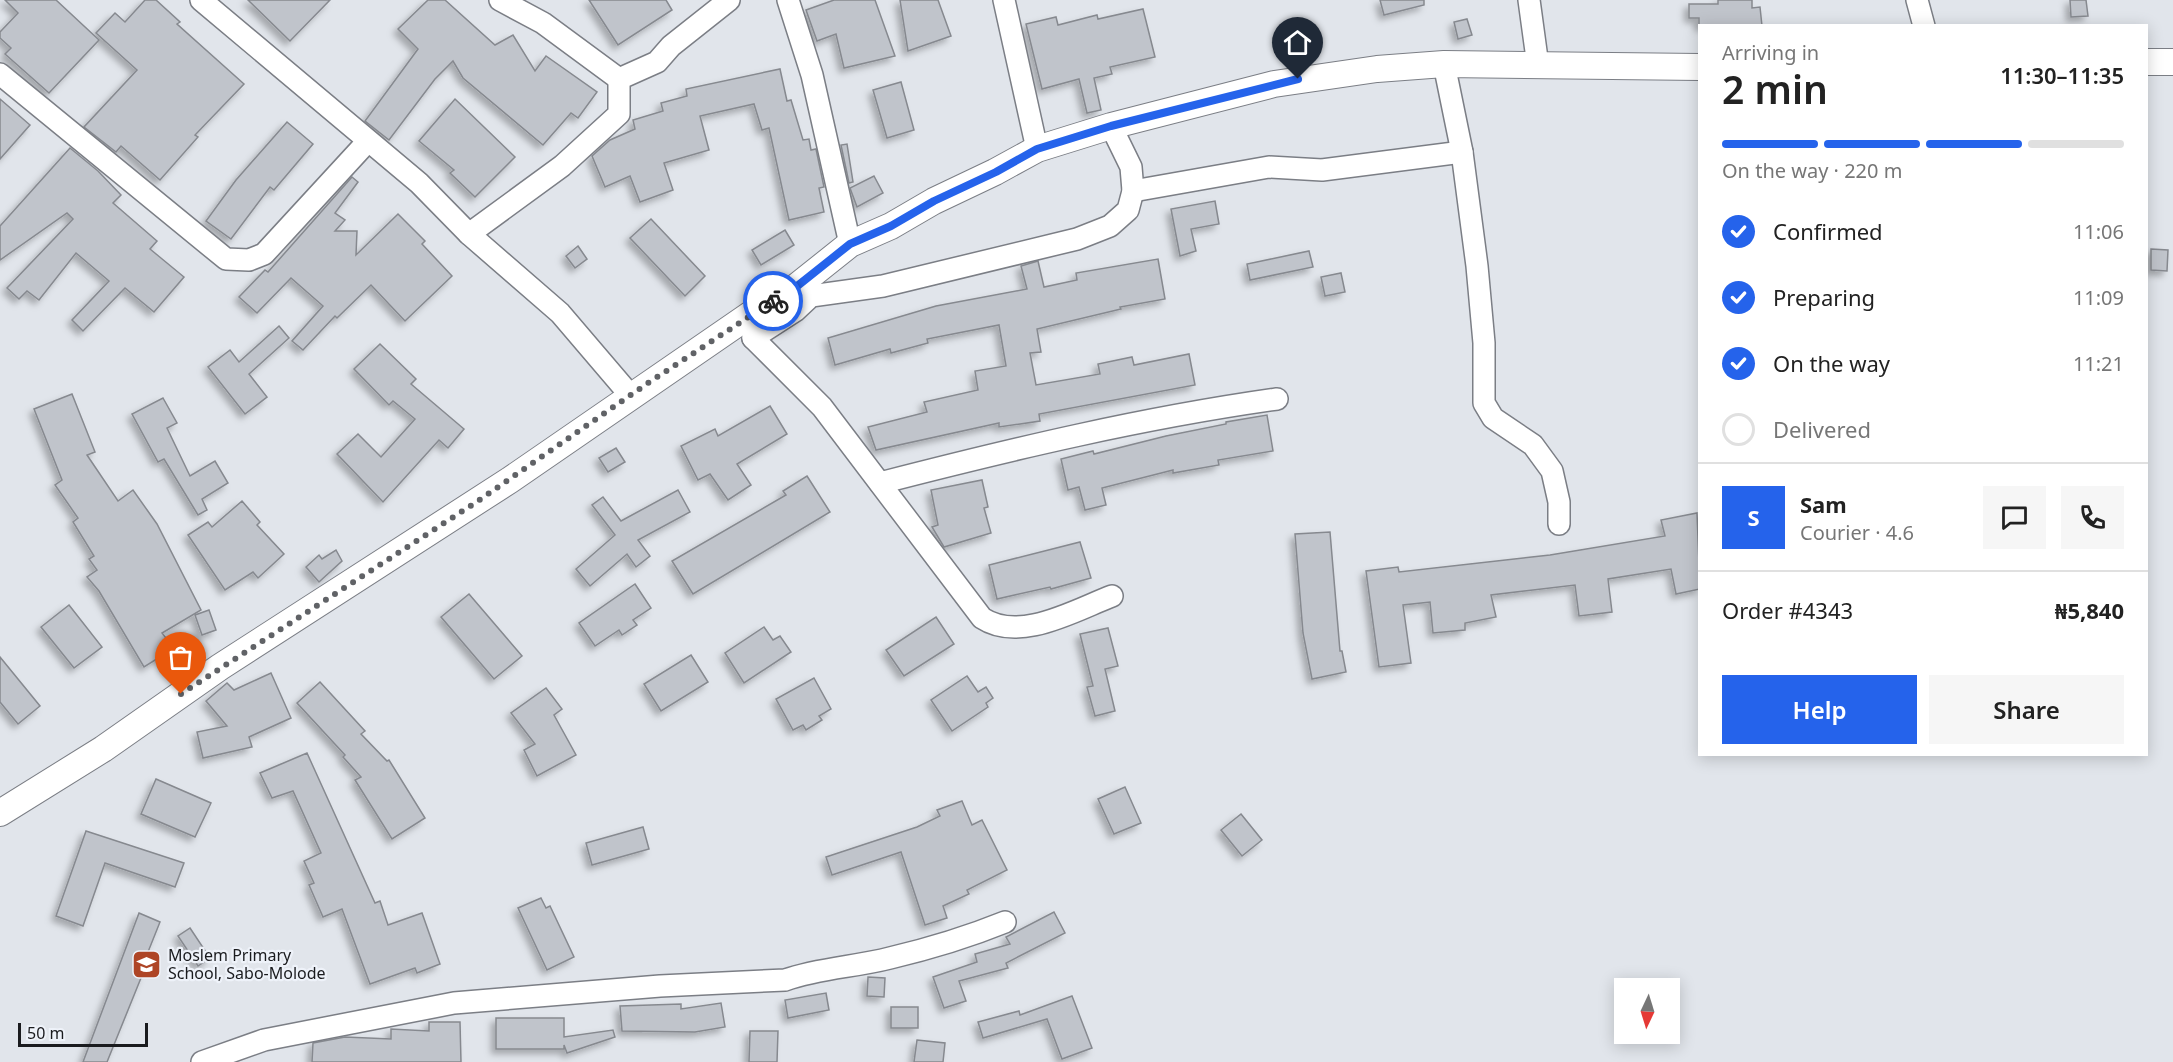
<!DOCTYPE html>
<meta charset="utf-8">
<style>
body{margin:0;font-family:"Noto Sans",sans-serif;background:#f6f6f6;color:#222;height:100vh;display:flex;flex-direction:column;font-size:22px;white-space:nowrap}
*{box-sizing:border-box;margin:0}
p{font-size:20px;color:#767676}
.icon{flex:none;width:33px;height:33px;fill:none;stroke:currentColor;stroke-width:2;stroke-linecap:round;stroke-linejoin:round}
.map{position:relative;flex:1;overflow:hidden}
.details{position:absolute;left:1698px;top:24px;width:450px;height:732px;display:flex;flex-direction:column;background:#fff;border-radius:0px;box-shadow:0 3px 15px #0003}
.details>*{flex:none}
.needle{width:39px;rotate:184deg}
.controls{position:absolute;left:1614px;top:978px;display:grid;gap:12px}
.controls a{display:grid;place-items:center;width:66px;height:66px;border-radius:0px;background:#fff;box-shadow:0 3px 15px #0003;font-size:30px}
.scale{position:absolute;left:18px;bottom:15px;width:130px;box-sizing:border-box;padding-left:6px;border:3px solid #1a1b1e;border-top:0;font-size:16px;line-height:21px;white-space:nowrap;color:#1a1b1e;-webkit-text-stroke:4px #eef2f9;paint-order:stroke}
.pin{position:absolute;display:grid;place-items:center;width:51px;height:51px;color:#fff;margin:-62px -26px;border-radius:50% 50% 50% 0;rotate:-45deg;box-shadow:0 0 6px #0007}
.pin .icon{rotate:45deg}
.courier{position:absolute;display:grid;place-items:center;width:60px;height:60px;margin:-30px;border:4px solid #2563eb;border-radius:50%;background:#fff;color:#222;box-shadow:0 2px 8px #0007}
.overview em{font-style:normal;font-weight:600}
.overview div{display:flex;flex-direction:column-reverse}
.overview{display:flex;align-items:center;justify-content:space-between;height:102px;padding:0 24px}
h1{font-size:39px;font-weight:600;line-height:45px}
.bar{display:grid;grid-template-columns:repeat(4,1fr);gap:9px 6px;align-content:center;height:72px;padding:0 24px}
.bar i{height:8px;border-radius:4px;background:#e0e0e0}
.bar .current{background:#2563eb}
.bar p{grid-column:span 4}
.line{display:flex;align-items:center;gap:15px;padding:0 24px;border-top:2px solid #e0e0e0}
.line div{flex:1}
.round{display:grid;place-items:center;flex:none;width:63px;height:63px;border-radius:0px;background:#f6f6f6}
ol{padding:0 24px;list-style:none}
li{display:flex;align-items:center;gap:18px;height:66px}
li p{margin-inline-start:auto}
li .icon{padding:6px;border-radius:50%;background:#2563eb;color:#fff;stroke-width:4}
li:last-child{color:#767676}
li i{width:33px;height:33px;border:3px solid #e0e0e0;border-radius:50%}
.button{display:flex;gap:12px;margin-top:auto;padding:12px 24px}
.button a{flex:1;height:69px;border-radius:0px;background:#2563eb;color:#fff;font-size:24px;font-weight:600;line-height:69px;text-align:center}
.button a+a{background:#f6f6f6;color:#222}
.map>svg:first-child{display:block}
</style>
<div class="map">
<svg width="2173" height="1062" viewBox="0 0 2173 1062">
<defs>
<filter id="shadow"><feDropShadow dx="-4.5" dy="4.5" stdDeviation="3" flood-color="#0004"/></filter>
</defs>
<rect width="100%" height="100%" fill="#e1e5eb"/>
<g fill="#c0c4cb" stroke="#86898f" stroke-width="1.5" filter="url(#shadow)">
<polygon points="5,0 56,0 99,40 49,93 5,54 11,48 0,38 0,32 18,13"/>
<polygon points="145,0 156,0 180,22 177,24 244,84 195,135 198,137 160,180 121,146 116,152 84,127 137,70 96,33 115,13 125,22"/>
<polygon points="248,0 330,0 290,41"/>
<polygon points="428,0 445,0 495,45 513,35 535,71 546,56 597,92 578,118 571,113 543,145 463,78 453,61 435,79 389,140 365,121 418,49 398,29"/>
<polygon points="589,0 666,0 672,10 618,45"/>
<polygon points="834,0 875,0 895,56 844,68 836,34 817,41 806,10"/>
<polygon points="900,0 938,0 951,36 908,51"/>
<polygon points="1380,0 1424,0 1424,5 1384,15"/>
<polygon points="1718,0 1752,0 1752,8 1760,7 1762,26 1699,26 1699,18 1689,18 1689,4 1718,4"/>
<polygon points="2070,0 2086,0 2088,16 2071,17"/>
<polygon points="1143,9 1155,57 1110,67 1112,74 1094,78 1101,110 1087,113 1079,79 1042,89 1026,24 1056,17 1058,25 1097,15 1098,19"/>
<polygon points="1467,19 1472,35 1458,39 1454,22"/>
<polygon points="780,69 787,101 791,100 803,140 809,139 811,150 816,149 824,187 819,188 824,212 789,220 769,128 762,130 754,104 700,116 709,150 664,163 673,190 640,202 630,176 605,187 592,156 610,140 635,129 633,120 663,111 661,103 687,96 686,89"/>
<polygon points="901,82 914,130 887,138 873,90"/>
<polygon points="0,99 30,125 0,159"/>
<polygon points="455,99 515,157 475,197 450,173 454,170 419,141"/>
<polygon points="287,122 313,144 274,190 270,187 231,239 206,221 236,180"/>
<polygon points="847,144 853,182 849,183 841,145"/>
<polygon points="70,148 98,171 121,195 113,203 157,241 150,249 184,277 154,312 125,288 83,331 72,320 109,281 76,253 39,300 27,291 19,299 7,288 73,219 67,213 0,260 0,226"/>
<polygon points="874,176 883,193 857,207 850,188"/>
<polygon points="352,177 358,182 335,213 345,220 335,231 357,231 356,255 398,214 425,241 422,244 452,276 405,321 371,285 337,318 335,316 303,350 292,341 323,306 291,278 257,313 239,297 265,270 268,272"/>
<polygon points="1215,201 1219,224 1191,229 1196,251 1180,256 1171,209"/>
<polygon points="651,219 705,276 685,296 630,238"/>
<polygon points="785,230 794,245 761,265 752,250"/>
<polygon points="578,246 587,259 575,268 566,256"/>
<polygon points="2151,249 2168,250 2167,271 2151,270"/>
<polygon points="1309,251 1313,267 1250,280 1247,264"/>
<polygon points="1158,259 1165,299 1120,307 1121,309 1037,329 1041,352 1030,353 1036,385 1100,374 1098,364 1132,357 1134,365 1189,354 1195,385 1039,414 1040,421 999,427 999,423 876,450 868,427 927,412 924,402 978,390 975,371 1006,366 999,325 927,339 928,343 891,353 890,349 835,365 828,338 936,306 1027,289 1021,266 1038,261 1044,287 1077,280 1076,273"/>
<polygon points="1341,273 1345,292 1325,296 1321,277"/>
<polygon points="279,326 289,338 249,374 267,397 245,414 208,367 230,350 239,362"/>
<polygon points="380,344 416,379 411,384 464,429 448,448 439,440 383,502 337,454 358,434 381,457 415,419 393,401 389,405 354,369"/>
<polygon points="72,394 95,452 87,455 118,501 133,490 157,524 201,610 162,633 184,661 172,667 163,655 144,667 99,591 87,577 97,570 89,559 94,556 73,522 78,518 55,485 62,480 34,409"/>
<polygon points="163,398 177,423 167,428 190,476 215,461 228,483 202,499 207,510 198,515 164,459 158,462 132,414"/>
<polygon points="770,406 787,434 737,464 751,485 728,500 710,474 698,480 681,446 715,429 718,436"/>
<polygon points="1267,415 1273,451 1218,460 1219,465 1173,473 1173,470 1102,488 1106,505 1085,510 1079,487 1068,490 1061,459 1093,451 1094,454 1166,436 1226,424 1226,422"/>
<polygon points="616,448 625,462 608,472 599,458"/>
<polygon points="807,476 830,512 693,594 672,561 786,495 783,491"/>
<polygon points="982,480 988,507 984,508 991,533 944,547 932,527 938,525 931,490"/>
<polygon points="678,490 690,512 638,540 650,556 636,567 627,554 590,586 576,569 615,535 592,505 603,497 621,521"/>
<polygon points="242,501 260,522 257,525 284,554 258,578 253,572 225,590 188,535 208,522 212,527"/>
<polygon points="1697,513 1700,589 1676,594 1671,569 1608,579 1612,612 1579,616 1575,585 1491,595 1496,617 1465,623 1465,630 1433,633 1430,602 1403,605 1411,663 1379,667 1366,571 1398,567 1399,572 1550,555 1665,536 1661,520"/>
<polygon points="1330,532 1340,651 1342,651 1346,672 1312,679 1303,633 1295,534"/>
<polygon points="1080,542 1091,578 1051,589 1050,587 997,599 989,565"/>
<polygon points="336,550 342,561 319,582 306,567 319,555 322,559"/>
<polygon points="635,584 651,608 633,620 637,625 622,635 619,630 595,646 579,623"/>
<polygon points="469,594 522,656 494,679 441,617"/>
<polygon points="69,605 102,647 74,668 41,627"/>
<polygon points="209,610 216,630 202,635 195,615"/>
<polygon points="936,617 954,644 904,676 886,650"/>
<polygon points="764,627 773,640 780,636 791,652 744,683 725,653"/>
<polygon points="1108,628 1118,666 1105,669 1115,711 1095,716 1087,687 1093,686 1080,634"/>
<polygon points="691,655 708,682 661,711 644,684"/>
<polygon points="0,657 40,706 18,724 0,702"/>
<polygon points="271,673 291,718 249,737 252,747 203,758 197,732 227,726 206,701 227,683 234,690"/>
<polygon points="967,676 978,692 986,687 993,698 986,703 988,707 952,731 931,700"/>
<polygon points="814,678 831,709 819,716 822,720 806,730 803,725 793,730 776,699"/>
<polygon points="320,682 365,731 361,734 387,761 389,760 425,818 392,839 355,780 361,777 343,757 345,755 297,703"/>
<polygon points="546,688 562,709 554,715 576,755 537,776 524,750 535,744 511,713"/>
<polygon points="307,753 375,903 380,901 388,925 422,913 440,964 417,973 415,968 370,984 342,909 323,917 309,885 314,883 304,861 321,853 293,791 272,798 260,773"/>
<polygon points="156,779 211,803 195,837 141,814"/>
<polygon points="1125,787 1141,823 1114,834 1098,799"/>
<polygon points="962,801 972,825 982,820 1007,870 967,890 969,894 943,906 947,918 925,925 901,852 832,875 826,857 917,827 940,816 937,810"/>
<polygon points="1241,814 1262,840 1242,856 1221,830"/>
<polygon points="643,827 649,849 592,865 586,843"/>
<polygon points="86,831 184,863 175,887 105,863 83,926 56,916"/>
<polygon points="541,898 546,908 550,906 574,957 547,970 518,908"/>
<polygon points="1054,912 1065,933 1006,963 1008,968 959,981 966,1001 944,1008 933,977 977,962 975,954 1010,944 1006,937"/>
<polygon points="139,913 160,922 140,972 143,973 107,1062 83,1062"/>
<polygon points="190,928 210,958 198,966 178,936"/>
<polygon points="868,977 885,978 884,997 867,996"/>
<polygon points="826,993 829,1010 788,1018 785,1000"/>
<polygon points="1072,996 1092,1048 1062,1059 1047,1019 983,1038 978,1022 1019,1011 1020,1015"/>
<polygon points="721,1003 725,1027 695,1032 622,1031 620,1006 681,1004 681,1009"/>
<rect x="891" y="1007" width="27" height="21"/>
<polygon points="496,1018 564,1018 564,1037 613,1030 615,1037 567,1053 564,1045 564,1049 496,1049"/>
<polygon points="429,1022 460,1022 461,1062 312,1062 313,1043 345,1037 391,1039 391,1029 429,1031"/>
<polygon points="750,1031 778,1031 777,1062 749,1062"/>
<polygon points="917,1040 945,1043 943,1062 914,1062"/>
</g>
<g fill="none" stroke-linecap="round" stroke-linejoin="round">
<defs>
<g id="minor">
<polyline points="201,0 419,183 469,234 560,313 630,395"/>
<polyline points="500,0 543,23 619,79"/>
<polyline points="788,0 812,75 850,244"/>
<polyline points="1004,0 1037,149"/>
<polyline points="1529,0 1538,66"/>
<polyline points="1917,0 1924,26"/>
<polyline points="1444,64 1462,152 1477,266 1484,343 1484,403 1493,418 1533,445 1552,471 1559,502 1559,524"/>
<polyline points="0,74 226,259 249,260 264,254 368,141"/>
<polyline points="1133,191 1269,167 1322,170 1462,152"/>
<polyline points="469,234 562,166 619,114 619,79 657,62 671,46 729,0"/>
<path d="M754 312 753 338 822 407 982 618C1020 643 1075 610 1112 596"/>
<polyline points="753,338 795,311 811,296 883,286 1077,239 1110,226 1128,210 1133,191 1131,167 1111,126"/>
<path d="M880 483C1012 449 1142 418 1277 399"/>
<path d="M202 1062 264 1040 454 1003 660 986 785 980C819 968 855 967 890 958 928 949 968 937 1005 922"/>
</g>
<g id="tertiary">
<polyline points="2146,62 2173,62"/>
<polyline points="0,813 103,749 220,667 510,480 754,312 791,291 850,244 891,226 934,201 995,172 1037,149 1111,126 1274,84 1377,69 1444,64 1700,67"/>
</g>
</defs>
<use href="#minor" stroke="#7b7e85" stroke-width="24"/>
<use href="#tertiary" stroke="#7b7e85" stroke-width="28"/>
<use href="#minor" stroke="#fff" stroke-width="21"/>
<use href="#tertiary" stroke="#fff" stroke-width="26"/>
</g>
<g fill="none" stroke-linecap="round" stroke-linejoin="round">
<polyline stroke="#606266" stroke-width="6" stroke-dasharray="0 10.8" points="181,694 475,503 648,383 773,301"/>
<polyline stroke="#2563eb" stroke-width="8" points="773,301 791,291 850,244 891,226 934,201 996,172 1037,149 1111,126 1298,79"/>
</g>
<defs>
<symbol id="school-square" viewBox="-11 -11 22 22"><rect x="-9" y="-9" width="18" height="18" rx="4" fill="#ae4526" stroke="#eef2f9"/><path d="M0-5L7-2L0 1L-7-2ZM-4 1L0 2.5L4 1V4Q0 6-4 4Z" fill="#fff"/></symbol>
</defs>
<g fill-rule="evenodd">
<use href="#school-square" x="130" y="948" width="33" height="33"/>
</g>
<g text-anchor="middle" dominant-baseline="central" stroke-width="4.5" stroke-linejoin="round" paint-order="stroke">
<g font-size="16" fill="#1a1b1e" stroke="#eef2f9" text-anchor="start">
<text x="168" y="955">Moslem Primary<tspan x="168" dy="18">School, Sabo-Molode</tspan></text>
</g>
</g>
</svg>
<div class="controls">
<a><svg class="needle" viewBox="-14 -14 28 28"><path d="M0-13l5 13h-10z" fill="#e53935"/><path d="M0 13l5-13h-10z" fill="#767676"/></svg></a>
</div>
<div class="scale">50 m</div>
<div class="pin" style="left:181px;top:694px;background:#ea580c"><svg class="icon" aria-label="bag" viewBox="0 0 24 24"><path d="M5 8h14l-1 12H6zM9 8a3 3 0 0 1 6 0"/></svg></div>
<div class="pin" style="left:1298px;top:79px;background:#1f2937"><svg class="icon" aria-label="home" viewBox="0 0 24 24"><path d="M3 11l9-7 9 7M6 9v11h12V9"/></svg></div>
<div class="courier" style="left:773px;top:301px"><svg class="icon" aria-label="bike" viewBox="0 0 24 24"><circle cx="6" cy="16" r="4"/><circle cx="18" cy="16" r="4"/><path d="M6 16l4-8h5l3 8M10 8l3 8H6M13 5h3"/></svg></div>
<section class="details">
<div class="overview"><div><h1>2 min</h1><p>Arriving in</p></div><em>11:30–11:35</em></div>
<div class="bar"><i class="current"></i><i class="current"></i><i class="current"></i><i></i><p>On the way · 220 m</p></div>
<ol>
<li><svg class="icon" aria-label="check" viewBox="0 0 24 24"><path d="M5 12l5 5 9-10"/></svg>Confirmed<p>11:06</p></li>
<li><svg class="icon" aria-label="check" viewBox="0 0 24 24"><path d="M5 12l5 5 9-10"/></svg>Preparing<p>11:09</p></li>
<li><svg class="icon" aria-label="check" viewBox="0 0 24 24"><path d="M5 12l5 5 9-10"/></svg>On the way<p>11:21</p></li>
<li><i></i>Delivered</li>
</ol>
<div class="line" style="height:108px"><b class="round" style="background:#2563eb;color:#fff">S</b><div><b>Sam</b><p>Courier · 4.6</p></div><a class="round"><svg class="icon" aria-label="chat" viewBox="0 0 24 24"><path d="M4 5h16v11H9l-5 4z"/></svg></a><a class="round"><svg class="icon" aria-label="phone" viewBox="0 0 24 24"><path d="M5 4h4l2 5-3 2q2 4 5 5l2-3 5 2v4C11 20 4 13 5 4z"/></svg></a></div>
<div class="line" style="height:78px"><div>Order #4343</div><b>₦5,840</b></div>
<div class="button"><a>Help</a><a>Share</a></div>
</section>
</div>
